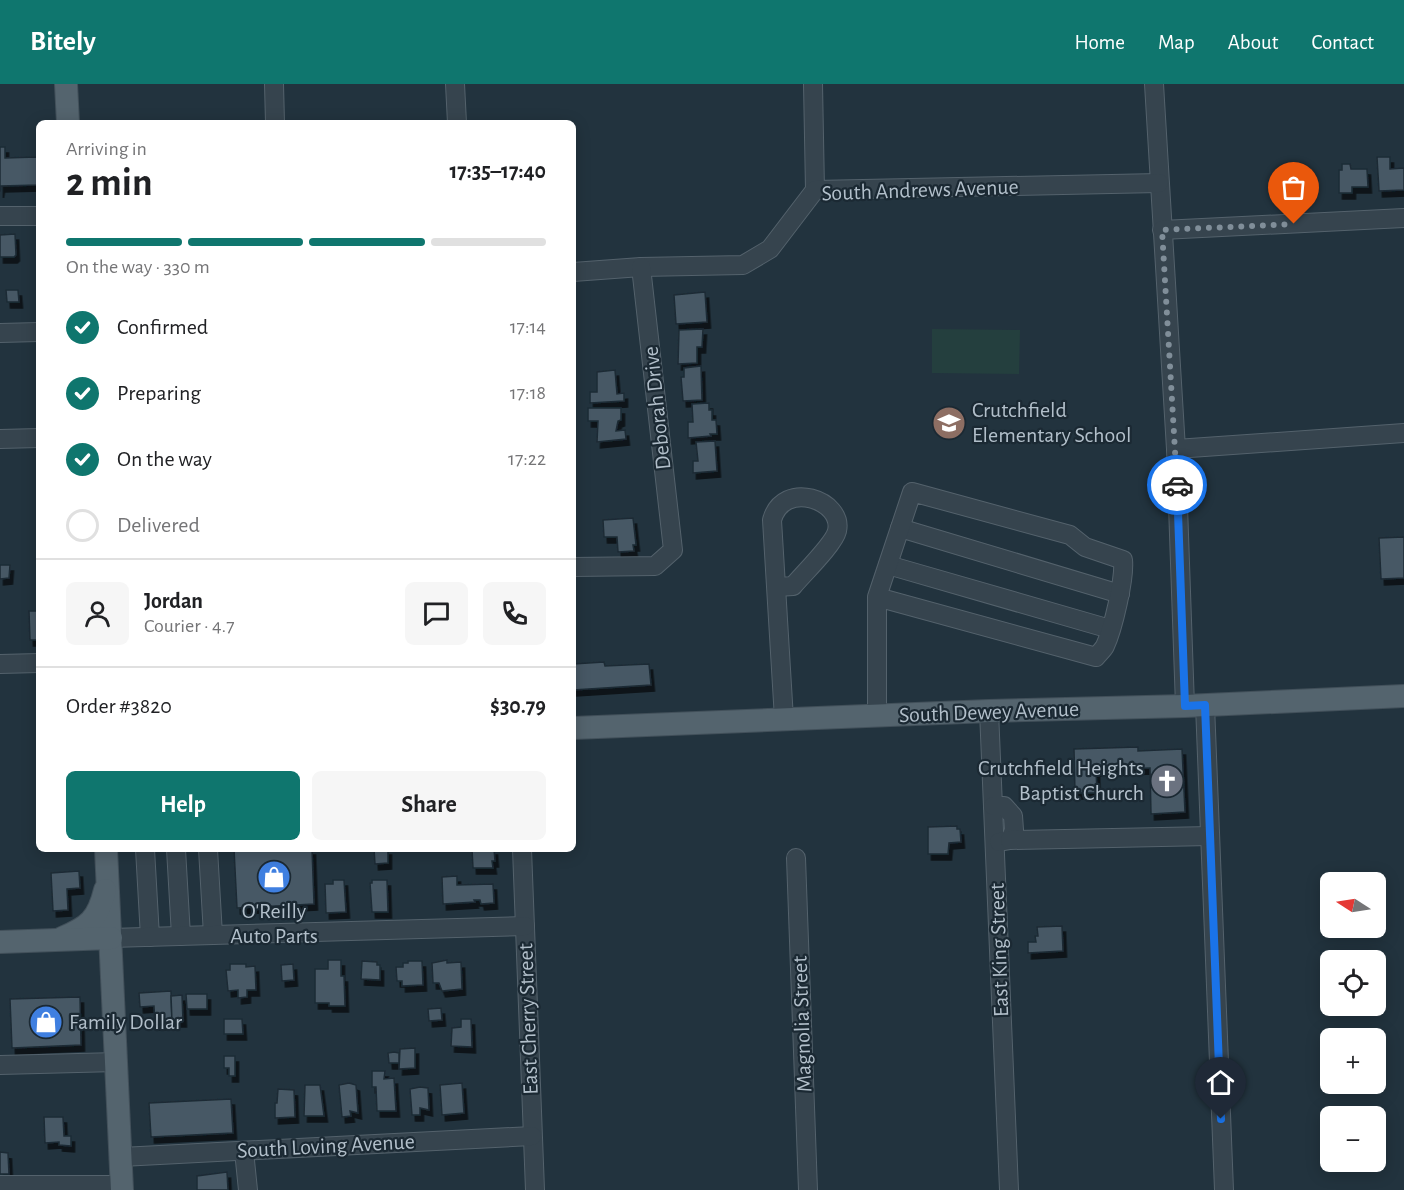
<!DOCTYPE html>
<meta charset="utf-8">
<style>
body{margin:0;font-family:"Alegreya Sans",sans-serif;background:#f6f6f6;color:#202124;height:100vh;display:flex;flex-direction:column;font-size:22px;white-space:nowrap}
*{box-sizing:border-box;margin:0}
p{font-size:20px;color:#757577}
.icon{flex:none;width:33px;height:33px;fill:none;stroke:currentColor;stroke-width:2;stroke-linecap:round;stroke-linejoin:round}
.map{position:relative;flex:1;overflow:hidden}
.details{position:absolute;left:36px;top:36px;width:540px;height:732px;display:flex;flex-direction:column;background:#fff;border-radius:9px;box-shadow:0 3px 15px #0003}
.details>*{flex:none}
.needle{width:39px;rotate:282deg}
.buttons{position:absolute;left:1320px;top:788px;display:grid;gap:12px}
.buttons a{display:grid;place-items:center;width:66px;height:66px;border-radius:9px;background:#fff;box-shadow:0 3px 15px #0003;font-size:30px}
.pin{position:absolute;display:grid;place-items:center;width:51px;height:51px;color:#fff;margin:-62px -26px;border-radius:50% 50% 50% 0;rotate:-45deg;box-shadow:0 0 6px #0007}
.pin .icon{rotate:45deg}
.courier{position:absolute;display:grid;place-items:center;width:60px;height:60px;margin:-30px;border:4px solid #1a73e8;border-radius:50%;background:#fff;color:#222;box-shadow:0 2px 8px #0007}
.summary em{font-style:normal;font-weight:600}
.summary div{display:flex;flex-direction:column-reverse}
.summary{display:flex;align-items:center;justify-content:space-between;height:102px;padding:0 30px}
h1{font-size:39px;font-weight:600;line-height:45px}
.bar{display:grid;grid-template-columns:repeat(4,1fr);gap:9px 6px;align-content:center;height:72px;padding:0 30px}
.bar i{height:8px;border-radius:4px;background:#e0e0e0}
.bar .current{background:#0f766e}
.bar p{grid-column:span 4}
.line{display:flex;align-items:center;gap:15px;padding:0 30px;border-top:2px solid #e0e0e0}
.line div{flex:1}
.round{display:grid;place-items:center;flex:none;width:63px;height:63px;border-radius:9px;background:#f6f6f6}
ol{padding:0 30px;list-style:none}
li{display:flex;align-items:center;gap:18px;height:66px}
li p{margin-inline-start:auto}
li .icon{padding:6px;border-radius:50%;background:#0f766e;color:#fff;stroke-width:4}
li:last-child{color:#757577}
li i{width:33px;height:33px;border:3px solid #e0e0e0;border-radius:50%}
.cta{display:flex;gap:12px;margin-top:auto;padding:12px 30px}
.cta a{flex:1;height:69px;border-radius:9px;background:#0f766e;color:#fff;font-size:24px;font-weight:600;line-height:69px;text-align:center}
.cta a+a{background:#f6f6f6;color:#202124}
header{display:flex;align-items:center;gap:36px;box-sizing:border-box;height:84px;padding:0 30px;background:#0f766e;color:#fff}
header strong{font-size:28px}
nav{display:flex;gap:33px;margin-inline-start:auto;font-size:21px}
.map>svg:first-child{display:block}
</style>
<header>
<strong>Bitely</strong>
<nav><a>Home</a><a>Map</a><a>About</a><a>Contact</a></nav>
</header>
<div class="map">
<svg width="1404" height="1106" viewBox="0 0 1404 1106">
<defs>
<filter id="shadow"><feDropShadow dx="3.5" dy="6" stdDeviation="0" flood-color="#0009"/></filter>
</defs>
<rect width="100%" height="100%" fill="#22333e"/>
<polygon fill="#243f3e" points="932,245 1020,246 1019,290 932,289"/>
<g fill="#465965" stroke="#1d2b35" stroke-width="1.5" filter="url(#shadow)">
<polygon points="0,63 5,63 5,74 37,73 38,101 1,102 0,108"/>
<polygon points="1377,73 1390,73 1390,85 1404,84 1404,106 1379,107"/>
<polygon points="1342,80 1350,80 1351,85 1367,85 1368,103 1352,103 1352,109 1339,109 1339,86 1342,86"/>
<polygon points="15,150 16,171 14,173 0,173 0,151"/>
<polygon points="6,206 18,206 19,218 7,218"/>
<polygon points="705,208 707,238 676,240 674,211"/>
<polygon points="703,245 702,263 697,263 697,279 678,280 679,246"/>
<polygon points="701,282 702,316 683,317 681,293 684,293 684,284"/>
<polygon points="615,286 617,310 624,309 624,317 590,319 590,308 597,308 597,288"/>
<polygon points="709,319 709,326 712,326 712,336 716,336 717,350 710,350 711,352 688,354 688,338 693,338 692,320"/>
<polygon points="588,324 621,324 621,336 618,337 616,347 625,346 626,355 597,358 598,337 588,337"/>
<polygon points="715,357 717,387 693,389 693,377 698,377 696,358"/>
<polygon points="633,434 636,461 633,461 634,467 618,468 617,453 604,453 603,436"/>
<polygon points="1404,453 1404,494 1381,495 1379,454"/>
<polygon points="0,481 10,481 9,494 0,495"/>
<polygon points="29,527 39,527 39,556 30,556"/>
<polygon points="604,578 605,582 649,580 651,601 573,606 573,580"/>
<polygon points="1138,663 1138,667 1182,665 1185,728 1151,730 1150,684 1096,686 1097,709 1075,709 1074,665"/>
<polygon points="957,742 957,745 960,745 961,758 949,759 948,770 928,770 928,743"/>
<polygon points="234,765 312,765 314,820 237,824"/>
<polygon points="374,765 388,765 388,779 375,780"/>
<polygon points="472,765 494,765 495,777 492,777 493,784 473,784"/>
<polygon points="79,787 80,804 67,805 68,826 53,827 51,789"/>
<polygon points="457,792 457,801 493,800 494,819 481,820 480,816 474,816 475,818 443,820 442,793"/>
<polygon points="333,796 344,796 346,828 326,829 325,800 333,800"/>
<polygon points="372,796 387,796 388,828 372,828 370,799 372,799"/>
<polygon points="1062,842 1063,867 1028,869 1028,858 1036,858 1035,852 1038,852 1037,843"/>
<polygon points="328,876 341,876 341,892 344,892 345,922 329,922 329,919 315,919 315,885 328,885"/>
<polygon points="447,876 447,879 461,878 462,905 442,907 439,899 433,899 432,879"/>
<polygon points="362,877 377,878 377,881 380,881 380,896 361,895"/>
<polygon points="408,877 422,877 423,901 402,902 402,897 397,897 396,883 403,883 403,879 408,879"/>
<polygon points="230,880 246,880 246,883 255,882 256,906 247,906 247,913 238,914 238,906 228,907 226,886 230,886"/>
<polygon points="293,880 294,896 282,897 281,881"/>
<polygon points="171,907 172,939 155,940 154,922 140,923 139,909"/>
<polygon points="186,910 207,910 207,925 187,925"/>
<polygon points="182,911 183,937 172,937 171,912"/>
<polygon points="80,913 81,961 12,964 10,915"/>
<polygon points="441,924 442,936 429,937 428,925"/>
<polygon points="224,935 242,935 243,950 224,950"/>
<polygon points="461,935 471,935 472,963 451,962 452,944 461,943"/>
<polygon points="415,964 415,984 399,985 400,965"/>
<polygon points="394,968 399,969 399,979 389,979 388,969"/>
<polygon points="224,972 235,972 235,992 229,992 229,984 224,984"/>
<polygon points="372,987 385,987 384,995 394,994 396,1027 377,1027 376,1003 372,1003"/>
<polygon points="349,999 356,1001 358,1029 350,1027 351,1032 342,1033 339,1001"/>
<polygon points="462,999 464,1029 442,1031 440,1001"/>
<polygon points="305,1001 320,1001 324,1032 304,1032"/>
<polygon points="420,1003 428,1004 429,1026 420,1024 420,1031 412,1031 410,1005"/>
<polygon points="278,1005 294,1006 295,1033 275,1034 275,1019 277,1019"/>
<polygon points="231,1015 233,1049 151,1053 149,1019"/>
<polygon points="44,1033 63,1033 64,1052 71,1052 71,1062 59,1061 59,1058 45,1059"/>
<polygon points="0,1068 8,1069 9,1090 0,1090"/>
<polygon points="227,1088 228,1106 197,1106 197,1092"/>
</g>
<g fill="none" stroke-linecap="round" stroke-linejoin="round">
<defs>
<g id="minor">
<polyline points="274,0 275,39"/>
<polyline points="455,0 457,39"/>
<polyline points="813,0 815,106"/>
<polyline points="1154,0 1176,365 1185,622"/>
<polyline points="0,132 39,132"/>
<polyline points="1162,146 1404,134"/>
<polyline points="573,188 641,183 743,181 770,165 815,106 1159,99"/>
<polyline points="0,249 39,248"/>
<polyline points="0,355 39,354"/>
<polyline points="1176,365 1404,349"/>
<polyline points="900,444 1120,510"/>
<polyline points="888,481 1110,545"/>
<polyline points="573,483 655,482 673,466 641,183"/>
<path d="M777 503 793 502C803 490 834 460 837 447 844 416 783 395 772 436L784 635"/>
<path d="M877 513 1096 573C1099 569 1103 566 1105 562 1113 545 1125 494 1123 476L1085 463 1070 451 912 408 877 513V632"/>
<polyline points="0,580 39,579"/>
<polyline points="1205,621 1224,1106"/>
<polyline points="989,627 1009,1106"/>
<polyline points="993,722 1004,722 1013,732 1014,746 1010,756 999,758"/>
<polyline points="1010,756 1210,752"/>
<polyline points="145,765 150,853"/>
<polyline points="176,765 181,852"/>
<polyline points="208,765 213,851"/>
<polyline points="522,765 535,1106"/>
<polyline points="796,774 808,1106"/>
<polyline points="111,854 525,842"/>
<polyline points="0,981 117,978"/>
<polyline points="244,1067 248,1106"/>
<polyline points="121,1073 532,1052"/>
<polyline points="0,1101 122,1101"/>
</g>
<g id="major">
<polyline points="66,0 68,39"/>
<polyline points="573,644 989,627 1185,622 1404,612"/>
<polyline points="106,765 122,1106"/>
<path d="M62 854C89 843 98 835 105 806"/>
<polyline points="0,858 111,854"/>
</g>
</defs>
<use href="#minor" stroke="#54626c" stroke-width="20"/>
<use href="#major" stroke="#42505a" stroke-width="24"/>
<use href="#minor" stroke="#36444e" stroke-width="18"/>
<use href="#major" stroke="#54646e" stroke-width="22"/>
</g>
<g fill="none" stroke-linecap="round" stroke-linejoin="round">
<polyline stroke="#808e99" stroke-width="6" stroke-dasharray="0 10.8" points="1177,401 1162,146 1294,140"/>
<polyline stroke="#1a73e8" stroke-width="8" points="1177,401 1185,622 1205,621 1221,1035"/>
</g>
<defs>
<symbol id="school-disc" viewBox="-11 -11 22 22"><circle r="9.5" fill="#8d6e63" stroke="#1b2933"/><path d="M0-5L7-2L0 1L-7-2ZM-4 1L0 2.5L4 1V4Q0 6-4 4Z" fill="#fff"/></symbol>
<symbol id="church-disc" viewBox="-11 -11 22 22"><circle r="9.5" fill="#6b7280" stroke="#1b2933"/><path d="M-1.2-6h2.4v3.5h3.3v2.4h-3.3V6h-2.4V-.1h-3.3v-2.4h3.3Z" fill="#fff"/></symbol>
<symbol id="shop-disc" viewBox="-11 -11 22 22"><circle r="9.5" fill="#3f7fe0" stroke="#1b2933"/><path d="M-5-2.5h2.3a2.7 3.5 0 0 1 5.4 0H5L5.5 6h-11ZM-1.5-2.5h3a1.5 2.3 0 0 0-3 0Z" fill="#fff"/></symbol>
</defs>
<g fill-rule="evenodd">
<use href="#school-disc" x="930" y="320" width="38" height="38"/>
<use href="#church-disc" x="1148" y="678" width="38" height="38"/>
<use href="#shop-disc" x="255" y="774" width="38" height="38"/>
<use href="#shop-disc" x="27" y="919" width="38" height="38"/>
</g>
<g text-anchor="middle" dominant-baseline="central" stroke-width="4.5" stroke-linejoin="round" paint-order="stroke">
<g font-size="22" fill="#b2bfca" stroke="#1b2933">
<text transform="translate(920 106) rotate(-2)">South Andrews Avenue</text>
<text transform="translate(657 324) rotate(-96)">Deborah Drive</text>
<text transform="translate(989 628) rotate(-2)">South Dewey Avenue</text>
<text transform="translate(999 866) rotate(-92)">East King Street</text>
<text transform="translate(528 935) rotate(-92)">East Cherry Street</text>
<text transform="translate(802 940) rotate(-92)">Magnolia Street</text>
<text transform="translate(326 1062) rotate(-3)">South Loving Avenue</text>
</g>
<g font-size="22" fill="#b2bfca" stroke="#1b2933" text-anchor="start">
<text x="972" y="326">Crutchfield<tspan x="972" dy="25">Elementary School</tspan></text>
<text x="1144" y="684" text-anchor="end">Crutchfield Heights<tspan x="1144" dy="25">Baptist Church</tspan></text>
<text x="274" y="827" text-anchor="middle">O'Reilly<tspan x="274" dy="25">Auto Parts</tspan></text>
<text x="69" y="938">Family Dollar</text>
</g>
</g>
</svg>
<div class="buttons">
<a><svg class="needle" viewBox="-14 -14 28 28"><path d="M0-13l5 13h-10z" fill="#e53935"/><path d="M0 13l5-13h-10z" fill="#757577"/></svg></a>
<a><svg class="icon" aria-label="locate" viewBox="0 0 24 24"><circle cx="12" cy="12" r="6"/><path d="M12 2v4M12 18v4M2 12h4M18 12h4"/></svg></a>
<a>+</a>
<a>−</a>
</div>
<div class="pin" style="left:1294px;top:140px;background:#ea580c"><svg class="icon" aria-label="bag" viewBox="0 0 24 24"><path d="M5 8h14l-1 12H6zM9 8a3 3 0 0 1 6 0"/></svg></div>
<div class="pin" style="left:1221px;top:1035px;background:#1f2937"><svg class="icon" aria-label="home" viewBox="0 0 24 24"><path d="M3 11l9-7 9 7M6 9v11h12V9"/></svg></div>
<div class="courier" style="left:1177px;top:401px"><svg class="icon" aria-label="car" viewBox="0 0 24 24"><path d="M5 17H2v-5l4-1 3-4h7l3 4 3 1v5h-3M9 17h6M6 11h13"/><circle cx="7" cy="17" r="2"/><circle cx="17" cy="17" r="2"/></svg></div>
<section class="details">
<div class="summary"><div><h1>2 min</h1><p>Arriving in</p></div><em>17:35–17:40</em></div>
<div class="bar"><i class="current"></i><i class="current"></i><i class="current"></i><i></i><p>On the way · 330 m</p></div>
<ol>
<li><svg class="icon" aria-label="check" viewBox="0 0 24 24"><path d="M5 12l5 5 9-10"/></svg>Confirmed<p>17:14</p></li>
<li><svg class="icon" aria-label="check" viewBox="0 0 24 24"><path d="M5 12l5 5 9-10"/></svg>Preparing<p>17:18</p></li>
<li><svg class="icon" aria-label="check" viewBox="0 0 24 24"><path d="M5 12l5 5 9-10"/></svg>On the way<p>17:22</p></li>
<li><i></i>Delivered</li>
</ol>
<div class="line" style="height:108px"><a class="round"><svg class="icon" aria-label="person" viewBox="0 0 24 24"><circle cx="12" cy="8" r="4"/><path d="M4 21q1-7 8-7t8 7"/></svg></a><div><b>Jordan</b><p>Courier · 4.7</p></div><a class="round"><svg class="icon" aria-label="chat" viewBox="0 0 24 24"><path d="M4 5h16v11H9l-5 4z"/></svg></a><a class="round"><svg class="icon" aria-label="phone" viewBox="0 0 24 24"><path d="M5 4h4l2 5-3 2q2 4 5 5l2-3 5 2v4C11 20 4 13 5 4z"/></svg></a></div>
<div class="line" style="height:78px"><div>Order #3820</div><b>$30.79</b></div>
<div class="cta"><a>Help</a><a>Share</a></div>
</section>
</div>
